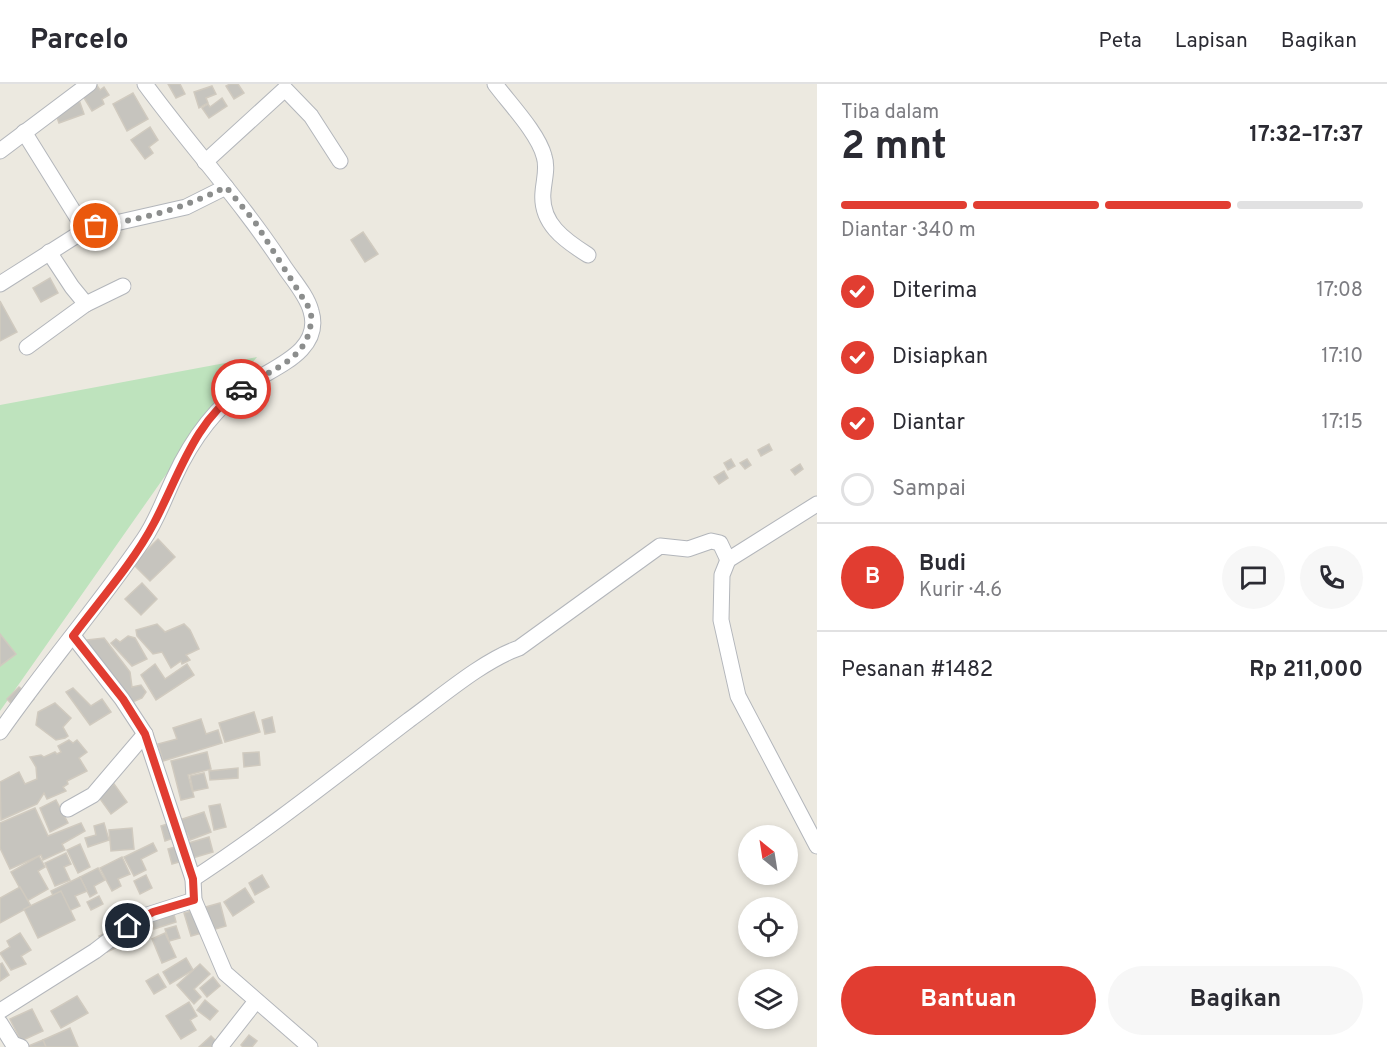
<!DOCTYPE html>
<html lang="id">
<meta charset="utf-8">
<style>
body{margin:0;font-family:Overpass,sans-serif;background:#f7f7f7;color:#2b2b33;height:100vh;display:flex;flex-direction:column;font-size:22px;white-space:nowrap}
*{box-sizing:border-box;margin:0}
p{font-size:20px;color:#7c7c81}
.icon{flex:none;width:33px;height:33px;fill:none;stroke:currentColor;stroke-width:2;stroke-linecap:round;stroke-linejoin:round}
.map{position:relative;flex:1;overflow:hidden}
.sheet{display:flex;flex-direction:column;background:#fff;width:570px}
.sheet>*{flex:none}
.needle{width:39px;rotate:330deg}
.controls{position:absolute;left:738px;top:741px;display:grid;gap:12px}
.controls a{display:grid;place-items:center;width:60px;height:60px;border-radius:50%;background:#fff;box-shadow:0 3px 9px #0003;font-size:30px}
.pin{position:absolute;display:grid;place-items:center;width:51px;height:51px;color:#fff;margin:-26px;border:3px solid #fff;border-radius:50%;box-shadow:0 2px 6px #0007}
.courier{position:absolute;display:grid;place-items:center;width:60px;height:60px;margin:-30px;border:4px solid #e13d31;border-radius:50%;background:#fff;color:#222;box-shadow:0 2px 8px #0007}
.headline em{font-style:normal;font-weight:700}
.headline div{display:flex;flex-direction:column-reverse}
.headline{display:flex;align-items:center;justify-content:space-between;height:102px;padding:0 24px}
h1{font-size:39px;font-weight:700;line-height:45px}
.bar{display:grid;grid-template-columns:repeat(4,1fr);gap:9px 6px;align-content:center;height:72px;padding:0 24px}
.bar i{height:8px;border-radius:4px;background:#e1e1e2}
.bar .selected{background:#e13d31}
.bar p{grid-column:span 4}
.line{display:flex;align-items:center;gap:15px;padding:0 24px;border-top:2px solid #e1e1e2}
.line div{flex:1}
.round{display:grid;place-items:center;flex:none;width:63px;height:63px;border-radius:32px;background:#f7f7f7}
ol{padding:0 24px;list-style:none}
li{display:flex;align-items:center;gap:18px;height:66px}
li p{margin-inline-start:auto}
li .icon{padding:6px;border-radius:50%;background:#e13d31;color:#fff;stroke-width:4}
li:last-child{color:#7c7c81}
li i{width:33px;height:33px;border:3px solid #e1e1e2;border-radius:50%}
.cta{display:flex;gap:12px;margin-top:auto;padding:12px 24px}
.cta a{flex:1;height:69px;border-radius:36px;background:#e13d31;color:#fff;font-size:24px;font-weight:700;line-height:69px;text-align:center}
.cta a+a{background:#f7f7f7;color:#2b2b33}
header{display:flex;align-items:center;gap:36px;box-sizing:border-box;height:84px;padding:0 30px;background:#fff;border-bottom:2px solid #e1e1e2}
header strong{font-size:28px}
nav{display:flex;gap:33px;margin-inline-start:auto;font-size:21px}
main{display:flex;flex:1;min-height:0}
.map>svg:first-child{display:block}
</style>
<header>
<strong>Parcelo</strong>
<nav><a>Peta</a><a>Lapisan</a><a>Bagikan</a></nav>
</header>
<main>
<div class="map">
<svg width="817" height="963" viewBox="0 0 817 963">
<rect width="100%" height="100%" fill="#ece9e0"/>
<polygon fill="#bee3bd" points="257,273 191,355 0,627 0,321"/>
<g fill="#c6c4be" stroke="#d0cabf" stroke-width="1.5">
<polygon points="96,0 100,6 104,3 109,11 102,15 104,20 92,27 78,4"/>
<polygon points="168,0 180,0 185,10 176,14"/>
<polygon points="230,0 238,0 244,9 234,15 226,2"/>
<polygon points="212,2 216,10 206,14 208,19 199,24 194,8"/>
<polygon points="133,9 148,35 127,47 113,20"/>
<polygon points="77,10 84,30 59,39 52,19"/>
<polygon points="222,14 227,22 209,34 202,24 208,20 210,23"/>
<polygon points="150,43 158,56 149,63 153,69 145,75 131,56"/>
<polygon points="363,148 378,170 365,178 351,156"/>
<polygon points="50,194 58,209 41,218 33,204"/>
<polygon points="0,217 17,248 0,257"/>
<polygon points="769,360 772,366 761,372 758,366"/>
<polygon points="731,375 735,382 728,386 724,379"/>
<polygon points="747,375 751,381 745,385 740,379"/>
<polygon points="800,380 803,385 795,391 791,386"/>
<polygon points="724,387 728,394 719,400 714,393"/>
<polygon points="158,455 175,473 150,497 133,480"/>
<polygon points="142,499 157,515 141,531 125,515"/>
<polygon points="157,540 165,548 184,540 190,546 199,565 186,571 190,576 182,580 181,577 171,584 162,568 153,570 137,552 136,546"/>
<polygon points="0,550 16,570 0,582"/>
<polygon points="128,552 135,554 147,575 132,582 111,559 116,555 120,558"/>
<polygon points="104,554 130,588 132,603 141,601 146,608 142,614 121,623 80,562 87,556"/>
<polygon points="155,580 165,595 187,580 194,591 156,616 141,591"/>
<polygon points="19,603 34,615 19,628 7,615"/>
<polygon points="73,604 91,622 102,615 111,628 90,641 66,608"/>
<polygon points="55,619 71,634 63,643 68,652 65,654 56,656 36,641 38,628"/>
<polygon points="254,628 260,648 225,658 219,639"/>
<polygon points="272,633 275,648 265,650 262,636"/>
<polygon points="201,635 206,650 218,646 222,659 163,677 158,660 177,655 173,644"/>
<polygon points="69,656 73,659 77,656 87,668 79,674 87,687 67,697 68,700 63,703 66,707 47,715 44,709 37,720 1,736 0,698 19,688 25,700 37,695 36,683 30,673 41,671 44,673 55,668 57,670 61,668 58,662"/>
<polygon points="207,668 211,685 188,691 194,713 181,716 171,677"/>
<polygon points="259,668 260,681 244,683 243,669"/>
<polygon points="238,684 238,694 210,696 209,687"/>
<polygon points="204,689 208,704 193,707 190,692"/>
<polygon points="114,700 127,718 111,730 98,712"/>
<polygon points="56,716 68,739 50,748 40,724"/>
<polygon points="220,720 226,743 214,746 209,722"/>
<polygon points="35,724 48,752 81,739 85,747 62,760 65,766 43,776 41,771 10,785 0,764 0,739"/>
<polygon points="204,728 211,748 190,756 187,749 165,757 161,742"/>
<polygon points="104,739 109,756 88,763 85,754 96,751 94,742"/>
<polygon points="132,744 134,765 111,767 109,746"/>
<polygon points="209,753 213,768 172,780 168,765"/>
<polygon points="153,759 157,767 141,775 146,786 134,792 124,773"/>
<polygon points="80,760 90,783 78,789 67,766"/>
<polygon points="66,769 71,780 64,783 70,796 55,802 45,779"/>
<polygon points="39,772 45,783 38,787 48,805 27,817 11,788"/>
<polygon points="122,773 130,790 118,795 121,802 112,807 100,784"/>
<polygon points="98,784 105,796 94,802 97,809 90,813 80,793"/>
<polygon points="146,791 152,804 140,810 134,797"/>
<polygon points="262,791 269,803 255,811 249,799"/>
<polygon points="80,793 87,807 75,812 80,822 62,830 51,807"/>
<polygon points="20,803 31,822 0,839 0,814"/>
<polygon points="245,804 254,818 233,832 224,818"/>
<polygon points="61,807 75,836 38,854 24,825"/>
<polygon points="99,812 103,820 91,826 87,818"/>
<polygon points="220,819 226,842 191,852 184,829"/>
<polygon points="173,827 176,838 154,845 151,834"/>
<polygon points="141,829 149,847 130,855 122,837"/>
<polygon points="176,842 180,854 169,857 165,845"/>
<polygon points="116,844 124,860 107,868 99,852"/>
<polygon points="20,849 31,866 21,872 26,880 11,886 0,869 10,863 7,857"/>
<polygon points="165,849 176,873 162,879 152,855"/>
<polygon points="186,874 193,886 170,900 163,888"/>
<polygon points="2,879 9,891 0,897 0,880"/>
<polygon points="200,880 210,890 194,905 201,913 194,920 177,901"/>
<polygon points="158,890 166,903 154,910 146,897"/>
<polygon points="213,893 220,902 207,913 200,904"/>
<polygon points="77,912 88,929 61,944 51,927"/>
<polygon points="205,916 218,927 210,936 197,926"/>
<polygon points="189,918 197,932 190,936 196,946 181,955 166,932"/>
<polygon points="32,925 43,947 21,957 10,935"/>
<polygon points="70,944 78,963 46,963 43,956"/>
<polygon points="249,951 257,957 252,963 243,963 241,961"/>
<polygon points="211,952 222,963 199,963"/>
<polygon points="43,956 46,963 26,963"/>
</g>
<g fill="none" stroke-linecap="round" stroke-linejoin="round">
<defs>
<g id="minor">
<path d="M495 0C509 19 538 49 544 72 548 84 544 95 543 108 540 139 564 156 588 171"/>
<polyline points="24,48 85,146"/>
<polyline points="0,67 89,0"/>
<polyline points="205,78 285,5 311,32 340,77"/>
<polyline points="0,200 85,146 186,123 226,103"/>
<polyline points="86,220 123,202"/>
<polyline points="27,263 86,220 72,203 49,168"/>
<polyline points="817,420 728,476 722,491 721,536 738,612 817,762"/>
<polyline points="73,552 122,615 145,650 193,795 194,816 225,889 310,963"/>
<path d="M0 648C46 582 99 521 144 455 157 436 164 415 174 394 191 357 215 323 249 300 274 283 323 267 311 227 307 212 294 197 285 184 243 119 191 63 145 0"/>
<polyline points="68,725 93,711 145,650"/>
<path d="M193 795C268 746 338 690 409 636 441 613 482 577 519 564L660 462 688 465 711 457 720 459 728 476"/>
<polyline points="0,927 95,867 138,834 194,816"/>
<polyline points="0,939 13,960 21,963"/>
<polyline points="220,963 256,917"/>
</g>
</defs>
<use href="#minor" stroke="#b3b6bb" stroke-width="17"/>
<use href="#minor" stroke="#fff" stroke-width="15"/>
</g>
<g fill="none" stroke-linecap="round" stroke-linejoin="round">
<path stroke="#8c8e8d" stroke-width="6" stroke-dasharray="0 10.8" d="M96 142C148 134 179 126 226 103L255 138 311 227C314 275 274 283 241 305"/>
<path stroke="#e13d31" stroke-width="8" d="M128 842 153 828 194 816 193 795 145 650 123 615 73 552C100 516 133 479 154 439 179 392 194 337 241 305"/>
</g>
</svg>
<div class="controls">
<a><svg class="needle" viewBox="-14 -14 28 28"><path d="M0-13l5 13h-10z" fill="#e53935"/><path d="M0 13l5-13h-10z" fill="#7c7c81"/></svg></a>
<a><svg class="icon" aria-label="locate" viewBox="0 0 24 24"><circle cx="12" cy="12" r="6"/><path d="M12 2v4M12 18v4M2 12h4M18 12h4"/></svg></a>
<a><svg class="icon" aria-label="layers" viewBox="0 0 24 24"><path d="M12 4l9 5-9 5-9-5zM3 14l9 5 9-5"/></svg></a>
</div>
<div class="pin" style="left:96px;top:142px;background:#ea580c"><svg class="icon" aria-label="bag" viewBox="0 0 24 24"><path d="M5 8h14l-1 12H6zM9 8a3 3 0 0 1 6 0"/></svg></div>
<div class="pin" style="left:128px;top:842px;background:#1f2937"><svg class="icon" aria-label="home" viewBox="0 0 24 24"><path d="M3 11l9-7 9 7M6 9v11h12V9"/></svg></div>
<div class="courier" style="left:241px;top:305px"><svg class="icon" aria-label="car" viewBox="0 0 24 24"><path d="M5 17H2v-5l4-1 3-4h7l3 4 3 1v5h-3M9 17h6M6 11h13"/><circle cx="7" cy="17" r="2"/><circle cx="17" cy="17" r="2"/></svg></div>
</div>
<section class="sheet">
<div class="headline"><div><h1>2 mnt</h1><p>Tiba dalam</p></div><em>17:32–17:37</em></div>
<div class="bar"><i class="selected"></i><i class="selected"></i><i class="selected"></i><i></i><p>Diantar · 340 m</p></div>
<ol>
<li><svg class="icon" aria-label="check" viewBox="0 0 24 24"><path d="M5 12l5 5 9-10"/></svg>Diterima<p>17:08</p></li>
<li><svg class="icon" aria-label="check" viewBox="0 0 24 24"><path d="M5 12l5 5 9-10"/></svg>Disiapkan<p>17:10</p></li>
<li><svg class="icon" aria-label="check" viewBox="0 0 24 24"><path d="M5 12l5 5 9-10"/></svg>Diantar<p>17:15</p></li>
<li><i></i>Sampai</li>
</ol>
<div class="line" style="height:108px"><b class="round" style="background:#e13d31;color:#fff">B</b><div><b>Budi</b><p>Kurir · 4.6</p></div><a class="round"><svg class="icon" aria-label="chat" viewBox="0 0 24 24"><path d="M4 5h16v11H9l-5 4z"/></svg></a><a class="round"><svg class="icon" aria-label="phone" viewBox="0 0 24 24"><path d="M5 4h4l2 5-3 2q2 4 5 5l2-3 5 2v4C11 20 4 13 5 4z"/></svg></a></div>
<div class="line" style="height:78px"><div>Pesanan #1482</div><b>Rp 211,000</b></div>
<div class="cta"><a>Bantuan</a><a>Bagikan</a></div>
</section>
</main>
